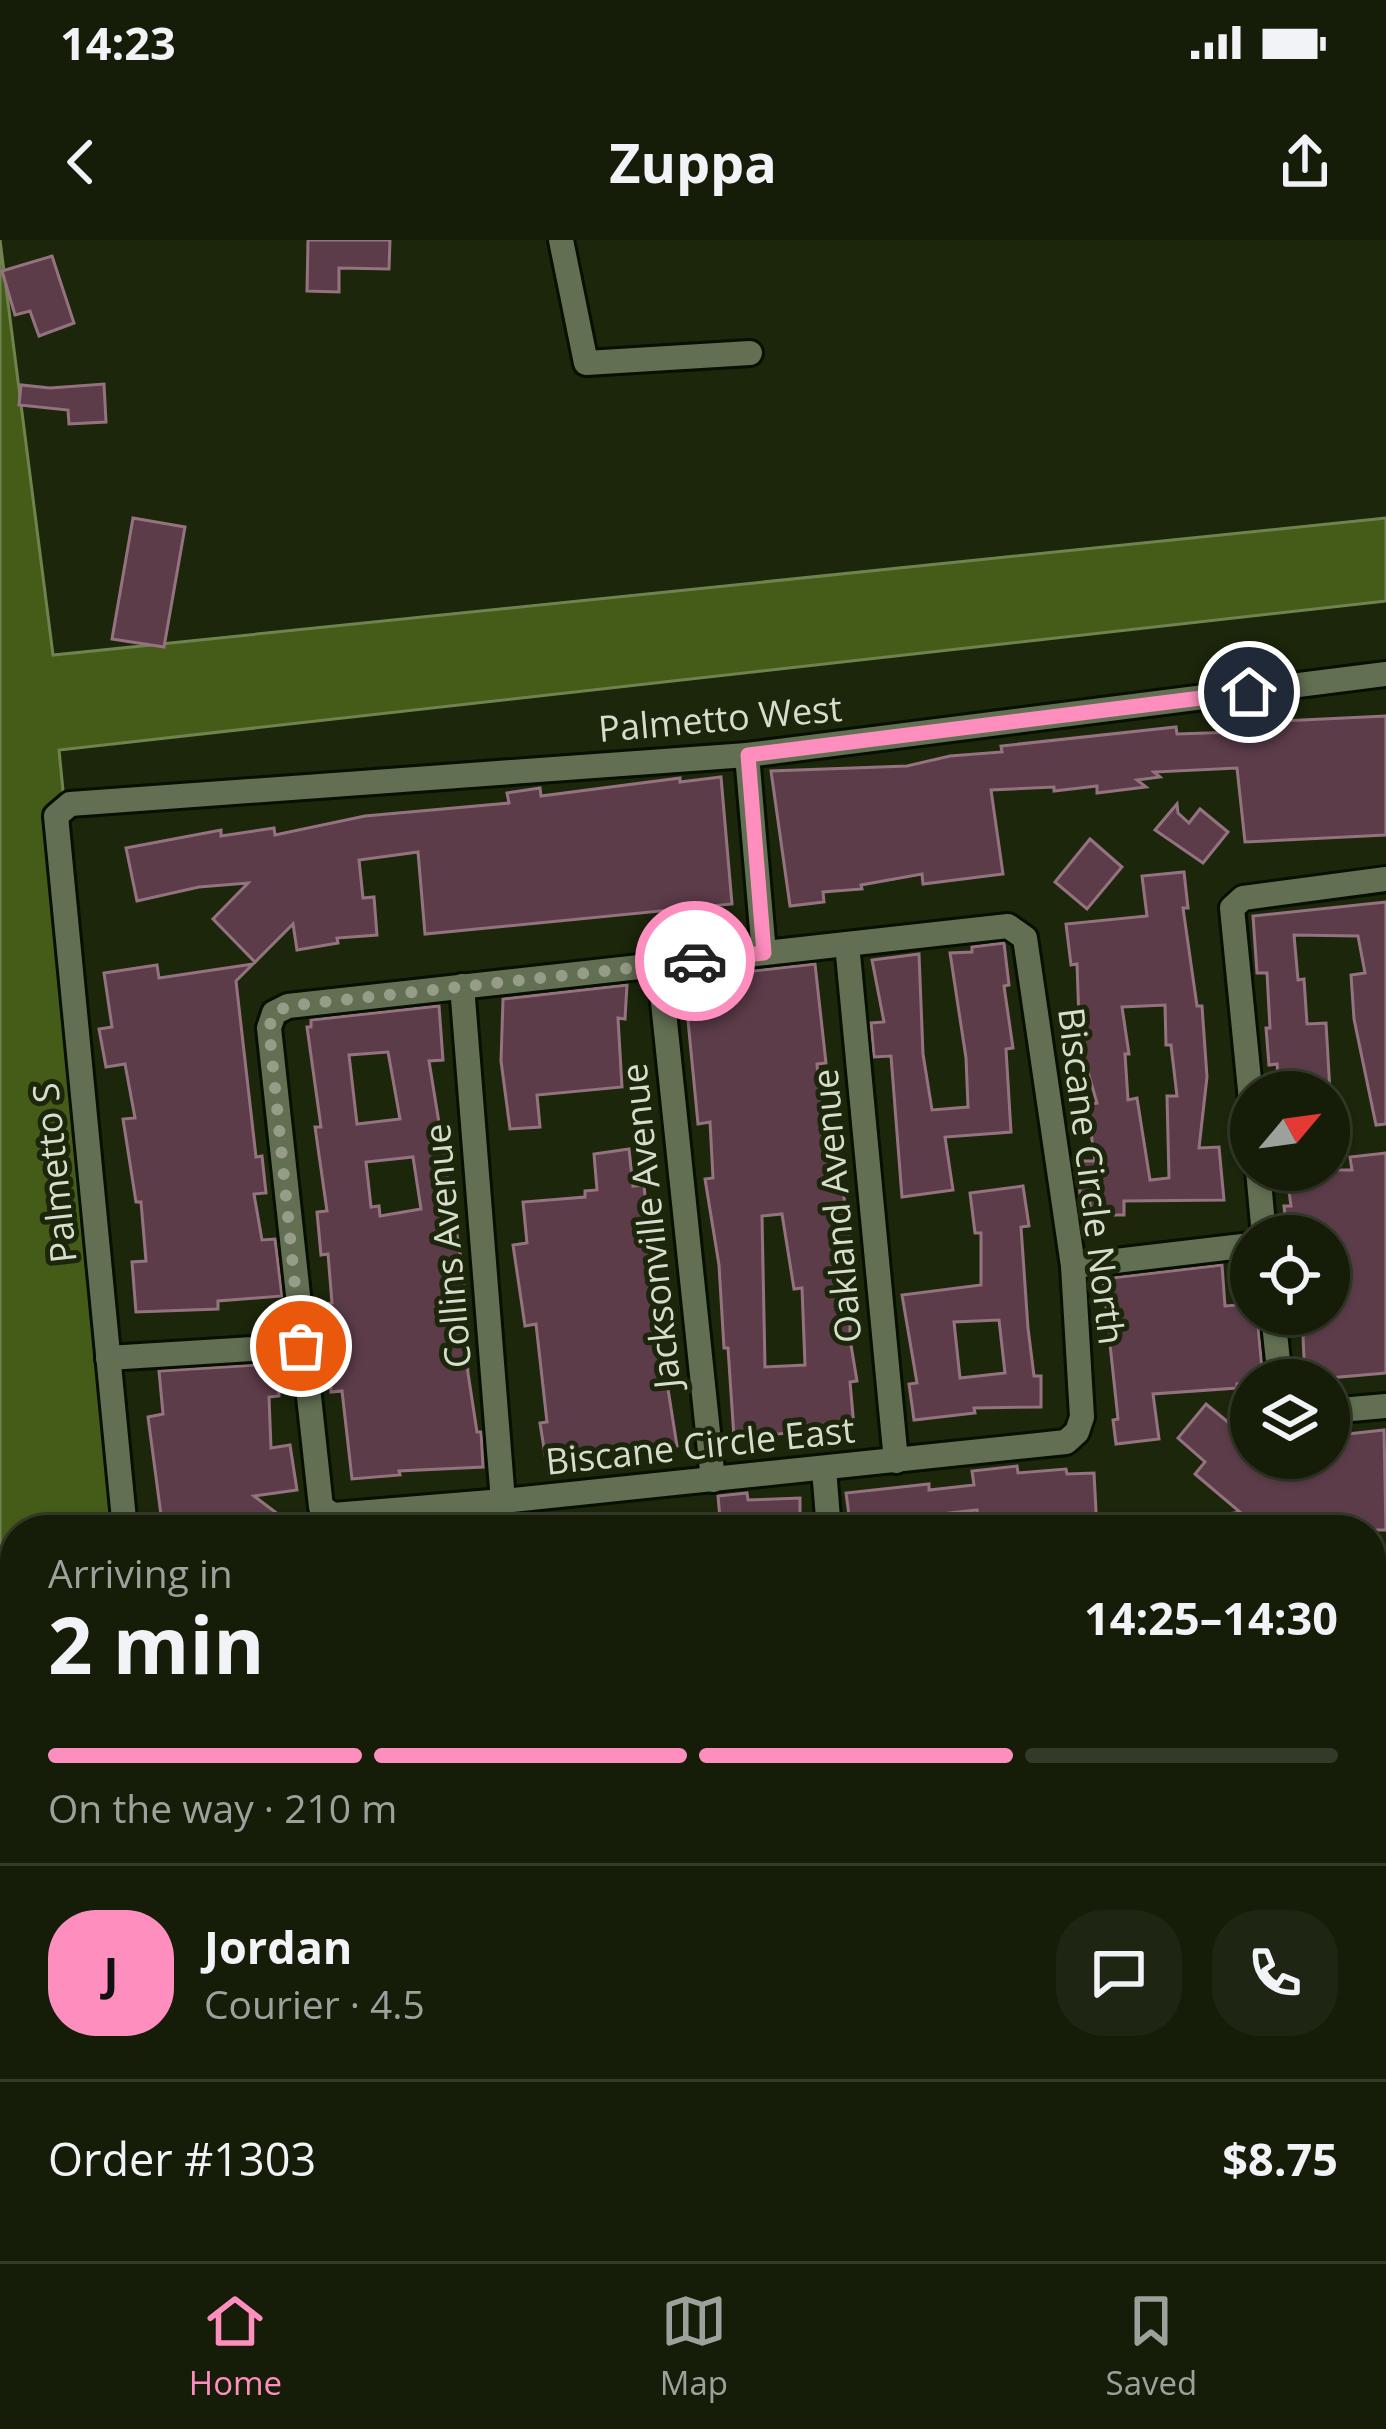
<!DOCTYPE html>
<meta charset="utf-8">
<style>
body{margin:0;font-family:"Open Sans",sans-serif;background:#1e2512;color:#f1f3f6;height:100vh;display:flex;flex-direction:column;font-size:45px;white-space:nowrap}
*{box-sizing:border-box;margin:0}
p{font-size:39px;color:#9da19c}
.icon{flex:none;width:66px;height:66px;fill:none;stroke:currentColor;stroke-width:2;stroke-linecap:round;stroke-linejoin:round}
.map{position:relative;flex:1;overflow:hidden}
.side{position:absolute;left:0px;top:1275px;width:1386px;height:747px;display:flex;flex-direction:column;background:#151c08;border-radius:48px 48px 0 0;box-shadow:0 3px 9px #0004,0 0 0 3px #343a29}
.side>*{flex:none}
.needle{width:78px;rotate:61deg}
.controls{position:absolute;left:1230px;top:831px;display:grid;gap:24px}
.controls a{display:grid;place-items:center;width:120px;height:120px;border-radius:50%;background:#151c08;box-shadow:0 3px 9px #0004,0 0 0 3px #343a29;font-size:60px}
.pin{position:absolute;display:grid;place-items:center;width:102px;height:102px;color:#fff;margin:-51px;border:6px solid #fff;border-radius:50%;box-shadow:0 3px 12px #0007}
.courier{position:absolute;display:grid;place-items:center;width:120px;height:120px;margin:-60px;border:9px solid #fe8ebe;border-radius:50%;background:#fff;color:#222;box-shadow:0 3px 15px #0007}
.headline em{font-style:normal;font-weight:700}
.headline div{display:flex;flex-direction:column-reverse}
.headline{display:flex;align-items:center;justify-content:space-between;height:204px;padding:0 48px}
h1{font-size:78px;font-weight:700;line-height:90px}
.bar{display:grid;grid-template-columns:repeat(4,1fr);gap:18px 12px;align-content:center;height:144px;padding:0 48px}
.bar i{height:15px;border-radius:9px;background:#343a29}
.bar .on{background:#fe8ebe}
.bar p{grid-column:span 4}
.line{display:flex;align-items:center;gap:30px;padding:0 48px;border-top:3px solid #343a29}
.line div{flex:1}
.round{display:grid;place-items:center;flex:none;width:126px;height:126px;border-radius:48px;background:#1e2512}
.status{display:flex;justify-content:space-between;align-items:center;height:84px;padding:0 60px;background:#151c08;direction:ltr}
.status svg{height:33px;fill:currentColor}
header{display:flex;justify-content:space-between;align-items:center;height:156px;padding:0 48px;background:#151c08;font-size:54px;font-weight:700}
.tab-bar{display:flex;justify-content:space-around;align-items:center;height:168px;border-top:3px solid #343a29;background:#151c08;font-size:33px;color:#9da19c}
.tab-bar a{display:grid;justify-items:center;gap:6px}
.tab-bar .on{color:#fe8ebe}
.map>svg:first-child{display:block}
</style>
<div class="status"><b>14:23</b><svg viewBox="0 0 49 12"><path d="M0 12V9h3v3zM5 12V6h3v6zM10 12V3h3v9zM15 12V0h3v12zM26 1h20v11H26zM47 4h2v5h-2z"/></svg></div>
<header><svg class="icon" aria-label="back" viewBox="0 0 24 24"><path d="M15 5l-7 7 7 7"/></svg>Zuppa<svg class="icon" aria-label="share" viewBox="0 0 24 24"><path d="M12 15V3M7 8l5-5 5 5M5 13v7h14v-7"/></svg></header>
<div class="map">
<svg width="1386" height="2021" viewBox="0 0 1386 2021">
<rect width="100%" height="100%" fill="#1c260b"/>
<polygon fill="#324512" points="1386,1471 1386,1666 1380,1612 1371,1612 1371,1472"/>
<g fill="#445c18" stroke="#70834e" stroke-width="3">
<polygon points="0,0 53,415 1386,278 1386,361 59,510 136,1290 15,1290 15,1482 0,1475"/>
<polygon points="15,1647 15,2007 229,2007 231,2021 0,2021 0,1654"/>
</g>
<g fill="#5c3c49" stroke="#95727f" stroke-width="3" fill-rule="evenodd">
<polygon points="308,0 390,0 389,29 339,28 339,52 307,51"/>
<polygon points="52,16 74,83 39,96 30,71 15,75 2,31"/>
<polygon points="104,144 106,182 69,184 68,170 19,165 21,145 50,148"/>
<polygon points="133,278 185,287 164,407 112,399"/>
<polygon points="1386,476 1386,595 1245,602 1237,528 1154,532 1160,537 1137,540 1146,547 1097,553 1097,546 1054,551 1054,547 991,550 1003,634 923,644 922,634 861,645 862,649 823,652 824,662 790,666 771,531 907,526 950,516 1002,512 1001,506 1176,487 1177,494 1236,492 1236,483"/>
<polygon points="721,537 732,664 425,694 418,612 359,620 363,658 374,657 377,695 337,698 338,703 297,710 293,684 255,722 213,679 248,643 199,647 137,661 126,608 221,590 221,596 274,588 275,595 365,576 509,563 507,553 540,548 541,556 680,538 680,542"/>
<polygon points="1177,564 1178,573 1189,583 1200,569 1228,592 1203,623 1155,590"/>
<polygon points="1090,599 1122,627 1087,669 1055,642"/>
<path d="M1184 632 1188 668H1183L1197 766H1202L1207 837 1199 908 1219 907 1224 960 1124 961V975H1090V956H1080L1079 921H1095L1087 865 1097 863 1083 815 1075 816 1073 781 1079 780 1077 724 1071 725 1066 684 1147 676 1142 636ZM1165 765 1166 805H1171L1177 856H1167L1169 938 1150 940 1137 858 1128 860 1125 814H1129L1122 767Z"/>
<polygon points="1386,662 1386,884 1376,885 1354,779 1351,735 1365,733 1358,696 1294,695 1298,740 1304,739 1307,784 1326,783 1330,852 1279,852 1277,824 1269,825 1266,788 1270,788 1267,733 1257,733 1253,676"/>
<polygon points="1004,703 1009,745 1004,746 1013,808 1006,809 1011,892 945,897 953,950 902,957 891,816 874,817 871,783 884,782 872,720 919,714 923,814 932,870 968,867 966,818 950,713 972,712 972,707"/>
<polygon points="253,724 236,741 256,917 262,916 266,953 254,954 262,1000 275,999 282,1056 218,1061 218,1069 136,1072 132,1022 146,1021 141,962 136,962 123,879 135,878 125,824 106,827 99,789 112,787 104,733 157,725 159,738"/>
<path d="M815 724 826 823 817 824 820 859 830 926 839 925 851 1003 847 1004 854 1045 850 1046V1099L857 1141 850 1142 854 1187 734 1198 728 1108H724L719 1025 705 939 713 938 710 882 698 884 684 739ZM782 974 794 1049 802 1048 805 1125 765 1127 762 976Z"/>
<polygon points="627,745 625,779 618,778 622,847 537,855 540,887 510,889 501,821 503,759"/>
<path d="M439 766 443 820 429 821 461 1019 469 1091H465L468 1133 477 1192H481L483 1227 399 1231 400 1235 352 1239 342 1151 331 1152 326 1064 332 1063 328 1014 321 1015 317 972 327 971 315 887H321L307 787H311V780ZM388 812 400 879 357 884 349 815ZM413 917 421 969 380 976 379 966 371 967 366 922Z"/>
<polygon points="629,909 633,946 644,945 657,1079 677,1206 546,1221 540,1183 547,1182 536,1084 525,1086 513,1005 527,1003 523,962 585,957 585,951 597,950 594,914"/>
<polygon points="1386,913 1386,1133 1305,1140 1302,1074 1329,1074 1329,996 1287,996 1284,966 1291,966 1286,930 1352,930 1350,917"/>
<path d="M1023 946 1029 986 1021 987 1028 1088 1034 1136H1041V1167L974 1168 975 1173 914 1180 909 1144 917 1143 902 1055 981 1045V993H975L970 953ZM999 1080 1005 1133 960 1138 954 1082Z"/>
<polygon points="1222,1025 1225,1066 1251,1064 1251,1074 1257,1074 1263,1140 1251,1140 1251,1143 1237,1144 1237,1148 1153,1154 1159,1199 1116,1204 1113,1180 1118,1179 1103,1039"/>
<polygon points="271,1124 272,1133 277,1132 279,1156 269,1157 271,1208 290,1205 297,1250 254,1256 299,1290 163,1290 148,1177 163,1174 159,1131"/>
<polygon points="1206,1164 1251,1201 1251,1218 1329,1218 1329,1196 1384,1190 1386,1290 1200,1290 1199,1279 1240,1272 1195,1234 1205,1222 1178,1198"/>
<polygon points="1017,1226 1018,1233 1066,1229 1067,1234 1094,1233 1097,1290 1019,1290 1018,1286 980,1290 977,1270 932,1275 933,1285 851,1290 846,1253 929,1244 929,1250 974,1245 972,1231"/>
<polygon points="747,1253 748,1260 800,1258 800,1284 721,1290 718,1256"/>
</g>
<g fill="none" stroke-linecap="round" stroke-linejoin="round">
<defs>
<g id="street">
<polyline points="561,0 586,123 750,113"/>
<polyline points="747,515 764,713"/>
<polygon points="1008,686 1025,698 1073,1026 1082,1177 1077,1192 1066,1202 503,1261 333,1275 321,1267 269,788 274,773 288,766"/>
<polyline points="847,704 896,1221"/>
<polyline points="659,724 713,1240"/>
<polyline points="462,746 503,1261"/>
<polyline points="1251,860 1232,668 1243,658 1386,639"/>
<polyline points="1258,930 1264,996"/>
<polyline points="1073,1026 1251,1005"/>
<polyline points="1273,1074 1280,1140"/>
<polyline points="108,1118 301,1106"/>
<polyline points="1329,1171 1386,1166"/>
<polyline points="824,1229 829,1290"/>
<polyline points="125,1290 56,576 70,564 747,515 1386,434"/>
<polyline points="1371,1363 1386,1361"/>
<polyline points="596,2007 597,2021"/>
<polyline points="277,2011 301,2007"/>
</g>
<g id="secondary">
<polyline points="1371,1458 1386,1456"/>
<polyline points="0,1598 15,1597"/>
<polyline points="1041,2007 1042,2021"/>
</g>
</defs>
<use href="#street" stroke="#060f00" stroke-width="30"/>
<use href="#secondary" stroke="#060f00" stroke-width="36"/>
<use href="#street" stroke="#626f52" stroke-width="24"/>
<use href="#secondary" stroke="#6e844e" stroke-width="30"/>
</g>
<g fill="none" stroke-linecap="round" stroke-linejoin="round">
<polyline stroke="#959d89" stroke-width="12" stroke-dasharray="0 21.6" points="301,1106 269,788 274,773 288,766 695,721"/>
<polyline stroke="#fe8ebe" stroke-width="15" points="695,721 764,713 748,515 1249,452"/>
</g>
<g text-anchor="middle" dominant-baseline="central" stroke-width="10" stroke-linejoin="round" paint-order="stroke">
<g font-size="36" fill="#d6ddcd" stroke="#1c260b">
<text transform="translate(720 478) rotate(-5)">Palmetto West</text>
<text transform="translate(54 933) rotate(-96)">Palmetto S</text>
<text transform="translate(1092 936) rotate(83)">Biscane Circle North</text>
<text transform="translate(836 966) rotate(-95)">Oakland Avenue</text>
<text transform="translate(650 986) rotate(-96)">Jacksonville Avenue</text>
<text transform="translate(447 1006) rotate(-95)">Collins Avenue</text>
<text transform="translate(700 1205) rotate(-6)">Biscane Circle East</text>
</g>
</g>
</svg>
<div class="controls">
<a><svg class="needle" viewBox="-14 -14 28 28"><path d="M0-13l5 13h-10z" fill="#e53935"/><path d="M0 13l5-13h-10z" fill="#9da19c"/></svg></a>
<a><svg class="icon" aria-label="locate" viewBox="0 0 24 24"><circle cx="12" cy="12" r="6"/><path d="M12 2v4M12 18v4M2 12h4M18 12h4"/></svg></a>
<a><svg class="icon" aria-label="layers" viewBox="0 0 24 24"><path d="M12 4l9 5-9 5-9-5zM3 14l9 5 9-5"/></svg></a>
</div>
<div class="pin" style="left:301px;top:1106px;background:#ea580c"><svg class="icon" aria-label="bag" viewBox="0 0 24 24"><path d="M5 8h14l-1 12H6zM9 8a3 3 0 0 1 6 0"/></svg></div>
<div class="pin" style="left:1249px;top:452px;background:#1f2937"><svg class="icon" aria-label="home" viewBox="0 0 24 24"><path d="M3 11l9-7 9 7M6 9v11h12V9"/></svg></div>
<div class="courier" style="left:695px;top:721px"><svg class="icon" aria-label="car" viewBox="0 0 24 24"><path d="M5 17H2v-5l4-1 3-4h7l3 4 3 1v5h-3M9 17h6M6 11h13"/><circle cx="7" cy="17" r="2"/><circle cx="17" cy="17" r="2"/></svg></div>
<section class="side">
<div class="headline"><div><h1>2 min</h1><p>Arriving in</p></div><em>14:25–14:30</em></div>
<div class="bar"><i class="on"></i><i class="on"></i><i class="on"></i><i></i><p>On the way · 210 m</p></div>
<div class="line" style="height:216px"><b class="round" style="background:#fe8ebe;color:#111">J</b><div><b>Jordan</b><p>Courier · 4.5</p></div><a class="round"><svg class="icon" aria-label="chat" viewBox="0 0 24 24"><path d="M4 5h16v11H9l-5 4z"/></svg></a><a class="round"><svg class="icon" aria-label="phone" viewBox="0 0 24 24"><path d="M5 4h4l2 5-3 2q2 4 5 5l2-3 5 2v4C11 20 4 13 5 4z"/></svg></a></div>
<div class="line" style="height:156px"><div>Order #1303</div><b>$8.75</b></div>
</section>
</div>
<nav class="tab-bar">
<a class="on"><svg class="icon" aria-label="home" viewBox="0 0 24 24"><path d="M3 11l9-7 9 7M6 9v11h12V9"/></svg>Home</a>
<a><svg class="icon" aria-label="map" viewBox="0 0 24 24"><path d="M3 6l6-2 6 2 6-2v14l-6 2-6-2-6 2zM9 4v14M15 6v14"/></svg>Map</a>
<a><svg class="icon" aria-label="saved" viewBox="0 0 24 24"><path d="M7 4h10v16l-5-4-5 4z"/></svg>Saved</a>
</nav>
